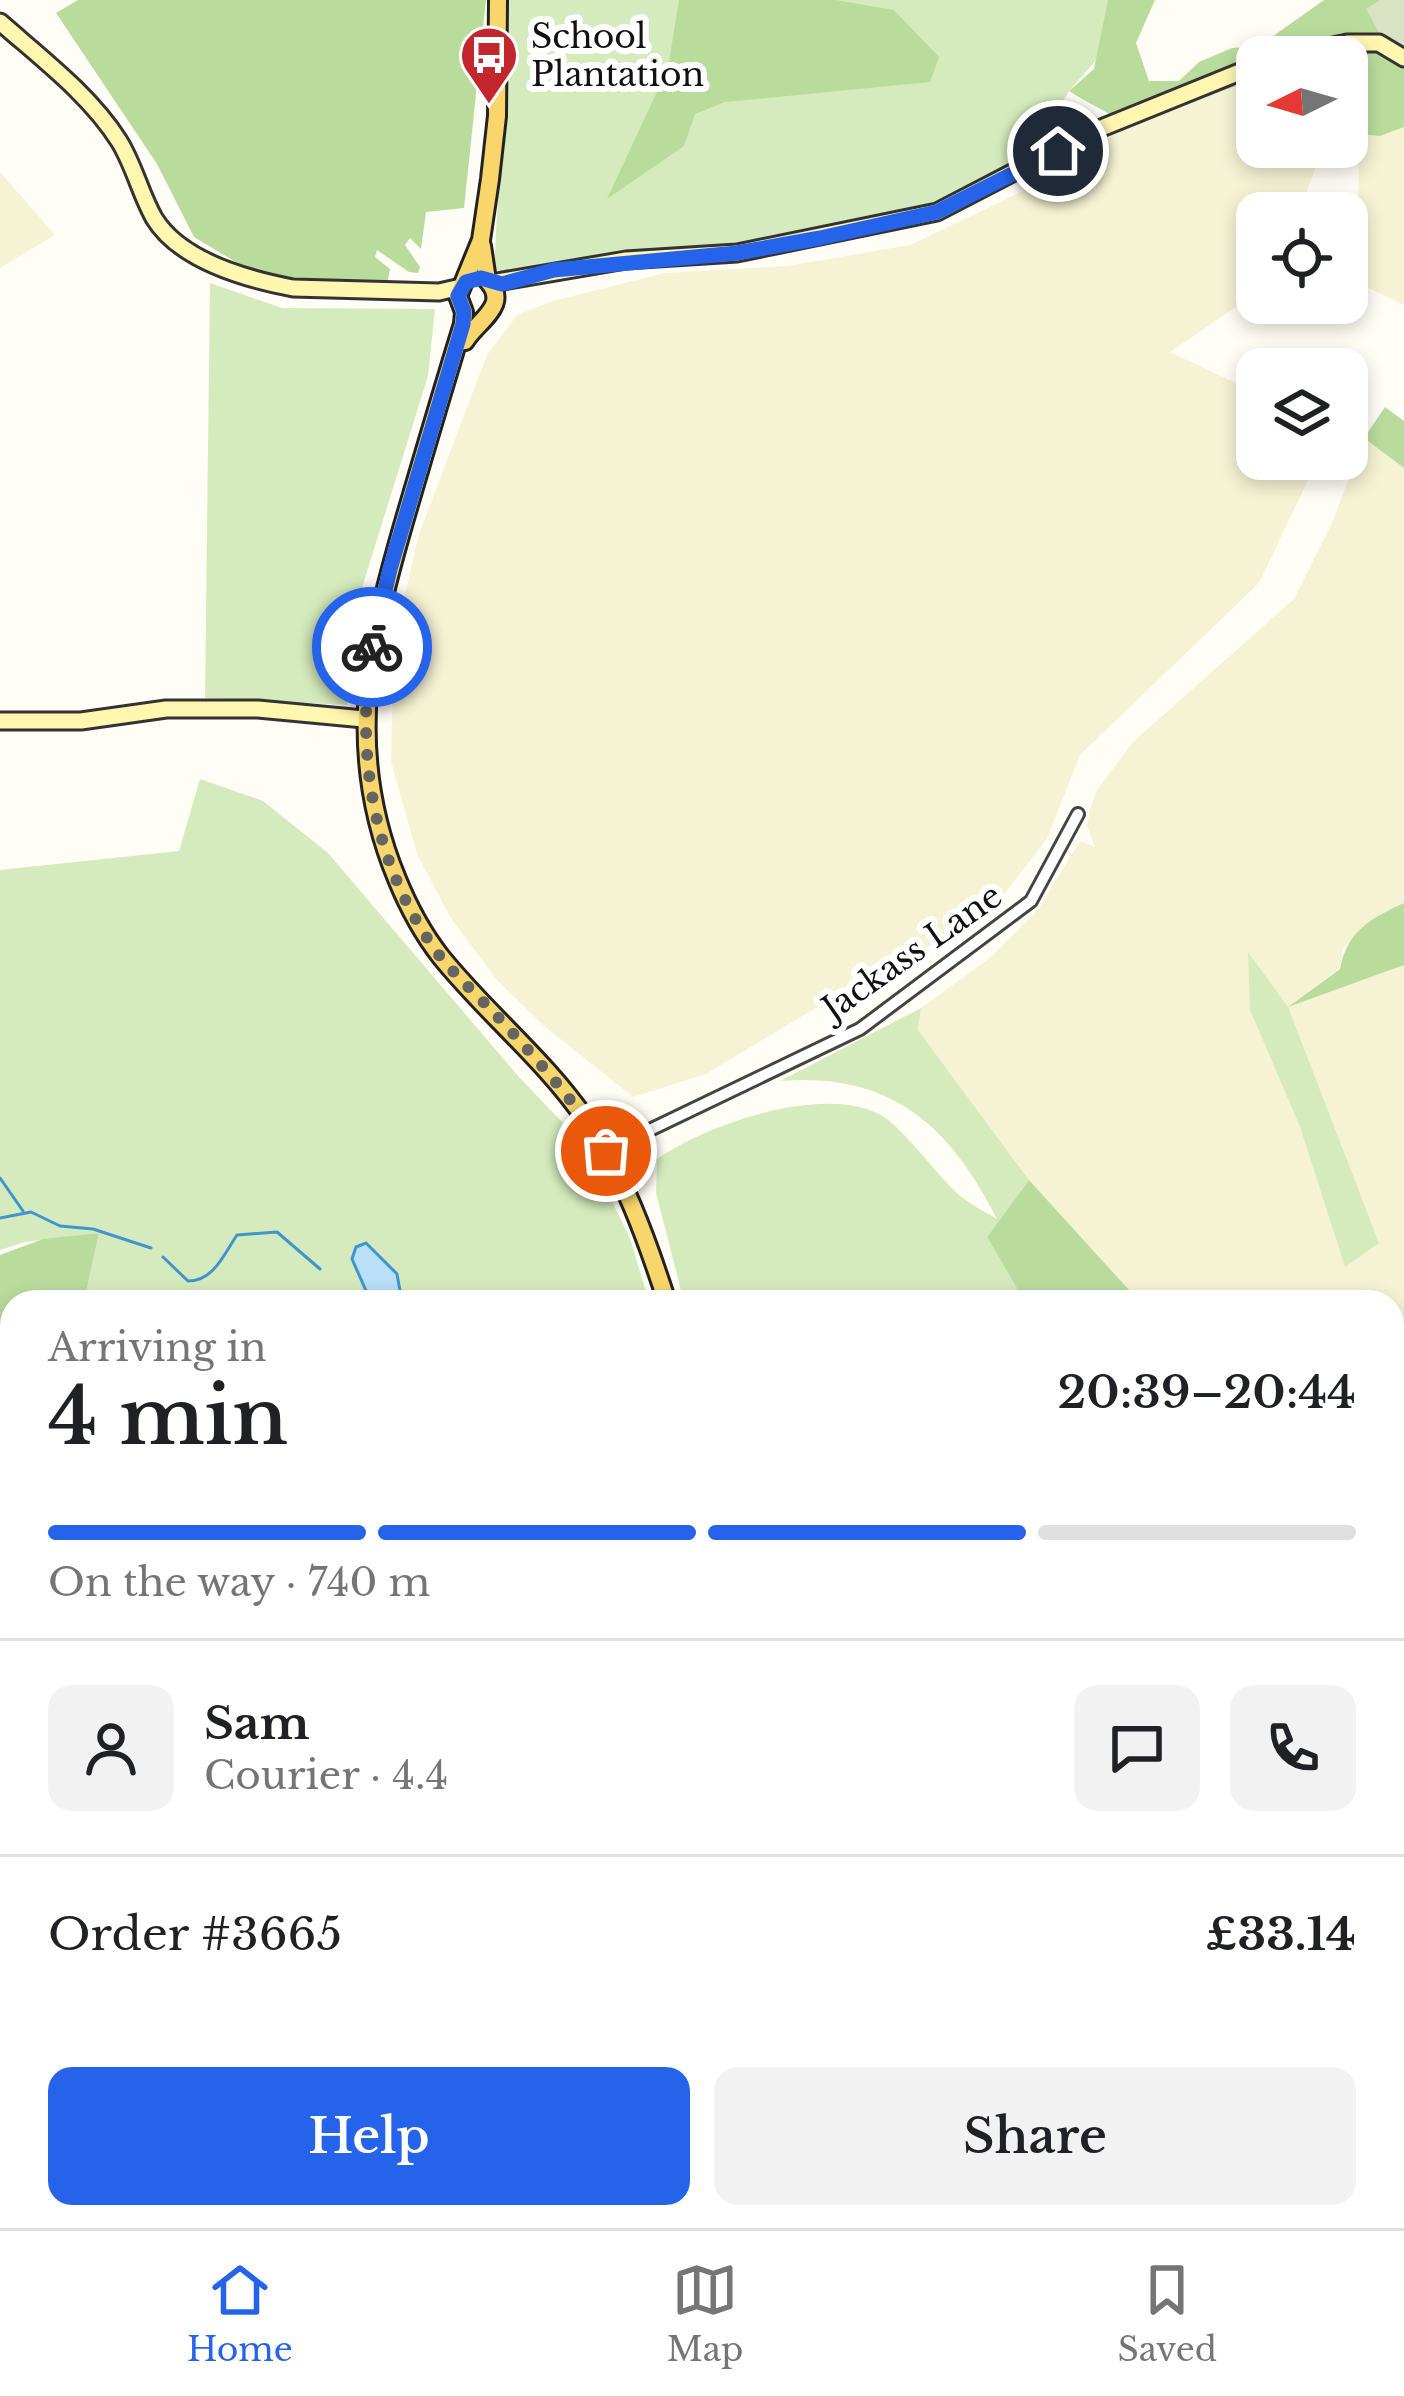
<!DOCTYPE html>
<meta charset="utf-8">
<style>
body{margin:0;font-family:"Libre Baskerville",serif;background:#f2f2f2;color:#202124;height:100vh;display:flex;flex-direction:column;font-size:45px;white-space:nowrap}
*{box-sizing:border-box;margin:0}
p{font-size:39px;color:#757577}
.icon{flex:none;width:66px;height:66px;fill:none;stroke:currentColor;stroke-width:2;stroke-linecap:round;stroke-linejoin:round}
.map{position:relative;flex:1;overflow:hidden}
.panel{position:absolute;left:0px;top:1290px;width:1404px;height:939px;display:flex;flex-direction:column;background:#fff;border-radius:36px 36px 0 0;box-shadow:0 6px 18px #0003}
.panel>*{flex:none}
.needle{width:78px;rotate:265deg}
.controls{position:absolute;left:1236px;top:36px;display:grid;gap:24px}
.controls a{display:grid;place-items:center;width:132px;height:132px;border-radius:24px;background:#fff;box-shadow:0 6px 18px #0003;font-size:60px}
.pin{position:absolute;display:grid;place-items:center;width:102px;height:102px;color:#fff;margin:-51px;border:6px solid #fff;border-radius:50%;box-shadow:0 3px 12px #0007}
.courier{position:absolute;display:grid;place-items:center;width:120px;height:120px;margin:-60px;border:9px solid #2563eb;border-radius:50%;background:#fff;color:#222;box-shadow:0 3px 15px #0007}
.overview em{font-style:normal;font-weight:600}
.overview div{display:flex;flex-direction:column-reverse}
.overview{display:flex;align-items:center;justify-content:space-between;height:204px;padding:0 48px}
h1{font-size:78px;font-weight:600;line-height:90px}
.bar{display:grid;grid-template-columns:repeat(4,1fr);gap:18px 12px;align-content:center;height:144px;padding:0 48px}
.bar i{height:15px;border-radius:9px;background:#e0e0e0}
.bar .active{background:#2563eb}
.bar p{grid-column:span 4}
.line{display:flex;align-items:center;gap:30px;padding:0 48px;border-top:3px solid #e0e0e0}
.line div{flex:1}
.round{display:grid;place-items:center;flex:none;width:126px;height:126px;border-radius:24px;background:#f2f2f2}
.action{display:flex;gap:24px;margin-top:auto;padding:24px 48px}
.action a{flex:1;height:138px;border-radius:24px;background:#2563eb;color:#fff;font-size:48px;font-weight:600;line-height:138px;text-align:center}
.action a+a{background:#f2f2f2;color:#202124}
.tabs{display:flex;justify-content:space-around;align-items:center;height:168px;border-top:3px solid #e0e0e0;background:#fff;font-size:33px;color:#757577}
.tabs a{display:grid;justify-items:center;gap:6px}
.tabs .active{color:#2563eb}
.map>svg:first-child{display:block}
</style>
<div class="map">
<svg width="1404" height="2228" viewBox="0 0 1404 2228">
<rect width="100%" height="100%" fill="#fffdf5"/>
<g fill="#f6f3d4" fill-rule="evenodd">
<polygon points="1247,82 1257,91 1257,147 1347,147 1347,133 1380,136 1404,127 1404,305 1356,282 1359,160 1321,153 1299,213 1257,213 1257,287 1249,298 1170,352 1257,393 1257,459 1318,459 1259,583 1080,755 1047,839 985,919 877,971 706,1074 633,1097 544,1026 497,980 450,917 417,854 391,761 394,642 419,534 487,355 517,315 553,301 665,273 787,266 910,245 1044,181 1126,127"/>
<polygon points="0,172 55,235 0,268"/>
<path d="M1364 438 1404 468V903L1382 913 1343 948 1340 968 1292 1004 1404 965V1588L1392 1600V1302H1140L1029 1180 918 1030 921 1008 991 957 1037 911 1080 841 1095 847 1087 826 1090 809 1097 790 1133 742 1294 599 1332 523ZM1249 954 1345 1266 1300 1127 1250 1010Z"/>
<polygon points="1404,1676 1404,1971 1392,1972 1392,1684"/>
<polygon points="360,2217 568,2217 566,2228 356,2228"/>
<polygon points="606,2217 818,2217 819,2228 603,2228"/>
</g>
<g fill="#d5ebbd">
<polygon points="509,0 1149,0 1069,91 1051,123 1011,172 938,204 740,246 514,277 494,269"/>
<polygon points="210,283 282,308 435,309 428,376 360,594 347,705 205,698"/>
<polygon points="200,779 263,801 328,853 519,1077 585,1146 630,1238 649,1302 84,1302 99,1233 25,1242 0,1250 0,870 179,851"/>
<polygon points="1248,952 1288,1007 1379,1243 1345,1267 1300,1127 1250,1010"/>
<path d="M921 1008 918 1030 1029 1180 987 1237 1025 1302H684L656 1193 657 1159C707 1124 821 1085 879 1114 901 1125 937 1175 958 1194 969 1204 984 1211 997 1219 950 1126 891 1072 780 1081Z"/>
<polygon points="1404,1978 1404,2228 1222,2228 1225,2217 1392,2217 1392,1979"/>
<polygon points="818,2217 977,2217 974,2228 819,2228"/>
</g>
<g fill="#b9dc9c">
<polygon points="78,0 486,0 464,208 426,212 421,249 410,238 405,245 420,267 418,273 409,272 377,250 375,257 390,269 387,285 287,281 239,264 194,237 157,164 56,13"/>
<polygon points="679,0 836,0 894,10 939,57 930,82 725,102 695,114 684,146 607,199 668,68"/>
<path d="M1108 0H1155L1136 43 1149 81H1179L1199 62 1232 48 1259 46 1324 0H1381L1367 9 1381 34 1404 49V127L1380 136 1347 133V57H1257V91L1247 82 1126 127C1110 111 1088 104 1069 91L1094 69Z"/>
<polygon points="1385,407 1404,421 1404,468 1364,438"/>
<path d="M1404 903V965L1288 1007 1340 969C1347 931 1371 918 1404 903Z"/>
<polygon points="1029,1180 1140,1302 1025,1302 987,1237"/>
<polygon points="99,1233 84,1302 12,1302 12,1506 0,1494 0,1255 43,1239"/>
<polygon points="1404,1588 1404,1676 1392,1684 1392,1600"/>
<polygon points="12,1643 12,1797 0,1794 0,1675"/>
<polygon points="1404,1971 1404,2042 1392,2043 1392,1972"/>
<polygon points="1103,2217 1372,2217 1377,2224 1361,2228 1124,2228"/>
</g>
<g fill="#d9e3c4">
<polygon points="1381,0 1404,0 1404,49 1380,34 1366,9"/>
<polygon points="984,2217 1103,2217 1124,2228 994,2228"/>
</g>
<g fill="#b9e0f7" stroke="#3f96cf" stroke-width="3">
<polygon points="366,1243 397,1274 402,1302 371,1302 352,1259 356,1247"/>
<polygon points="12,1380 12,1456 0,1443 0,1381"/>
<polygon points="5,2097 12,2103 12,2155 0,2174 0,2098"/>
</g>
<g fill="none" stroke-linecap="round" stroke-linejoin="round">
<g stroke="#3f96cf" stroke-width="3">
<polyline points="0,1178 23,1211"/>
<polyline points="0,1218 31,1212 60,1226 93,1229 151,1248"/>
<path d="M163 1257 188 1281C214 1281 224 1254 237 1235L277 1232 320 1269"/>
<polyline points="1325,2217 1359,2228"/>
</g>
<defs>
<polyline id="street" points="606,1151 860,1029 1031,901 1078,814"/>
<g id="secondary">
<path d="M0 22C41 58 90 95 119 141 134 165 140 193 154 218 180 261 246 279 293 288L439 292 461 287"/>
<polyline points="1281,57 1347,43 1379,43 1404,58"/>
<polyline points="491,283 626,260 737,253 937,212 1089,133 1257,65"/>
<polyline points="0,721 81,721 166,709 258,709 364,719"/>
</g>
<g id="primary">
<path d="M498 0 497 116 490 179 481 240 458 296 464 312 463 324C445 382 428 440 411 498 372 630 341 745 397 879 408 906 423 934 441 957 487 1014 545 1060 586 1120 623 1173 647 1240 667 1302"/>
<path d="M465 341C478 320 511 305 487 280L482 246"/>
<polyline points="592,2228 594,2217"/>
</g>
<g id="highway">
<polyline points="1392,1649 1404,1641"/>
<polyline points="163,2228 175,2217"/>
<polyline points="193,2228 207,2217"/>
</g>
</defs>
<use href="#street" stroke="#444" stroke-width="16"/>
<use href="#secondary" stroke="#333" stroke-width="21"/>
<use href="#primary" stroke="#222" stroke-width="22"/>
<use href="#highway" stroke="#222" stroke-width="24"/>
<use href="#street" stroke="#fff" stroke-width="10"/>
<use href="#secondary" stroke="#fff6b0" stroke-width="15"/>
<use href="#primary" stroke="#f9d66b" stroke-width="16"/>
<use href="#highway" stroke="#f5a25d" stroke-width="18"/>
</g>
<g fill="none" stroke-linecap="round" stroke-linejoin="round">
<path stroke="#646461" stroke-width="12" stroke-dasharray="0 21.6" d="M372 647C355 753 373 867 439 955 456 976 477 995 496 1015 536 1058 575 1101 606 1151"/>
<polyline stroke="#2563eb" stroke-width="15" points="372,647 390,569 463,324 464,312 458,296 466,282 481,278 502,284 554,270 737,253 820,238 937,212 1058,151"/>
</g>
<defs>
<symbol id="bus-pin" viewBox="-11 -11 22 30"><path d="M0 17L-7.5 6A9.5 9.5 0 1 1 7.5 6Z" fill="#c4262e" stroke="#fff"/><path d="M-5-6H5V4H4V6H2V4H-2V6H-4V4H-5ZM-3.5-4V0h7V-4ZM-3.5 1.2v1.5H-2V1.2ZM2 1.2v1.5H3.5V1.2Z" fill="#fff"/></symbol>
</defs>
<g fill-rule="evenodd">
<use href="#bus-pin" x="456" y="22" width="66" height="90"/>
</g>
<g text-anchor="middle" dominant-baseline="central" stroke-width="12" stroke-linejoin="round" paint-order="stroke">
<g font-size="33" fill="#111" stroke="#fff" text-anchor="start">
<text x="531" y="36">School<tspan x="531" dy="38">Plantation</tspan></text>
</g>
<g font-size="33" fill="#111" stroke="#fff">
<text transform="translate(912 952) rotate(-35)">Jackass Lane</text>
</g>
</g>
</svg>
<div class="controls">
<a><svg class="needle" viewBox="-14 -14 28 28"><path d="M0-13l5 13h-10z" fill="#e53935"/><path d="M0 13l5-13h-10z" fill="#757577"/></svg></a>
<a><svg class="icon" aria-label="locate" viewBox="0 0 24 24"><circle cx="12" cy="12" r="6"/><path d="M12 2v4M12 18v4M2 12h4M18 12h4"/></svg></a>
<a><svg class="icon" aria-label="layers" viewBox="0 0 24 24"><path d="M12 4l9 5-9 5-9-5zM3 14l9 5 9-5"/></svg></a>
</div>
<div class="pin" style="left:606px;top:1151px;background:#ea580c"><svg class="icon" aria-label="bag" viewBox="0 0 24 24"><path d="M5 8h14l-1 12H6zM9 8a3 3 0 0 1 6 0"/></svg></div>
<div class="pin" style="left:1058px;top:151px;background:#1f2937"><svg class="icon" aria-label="home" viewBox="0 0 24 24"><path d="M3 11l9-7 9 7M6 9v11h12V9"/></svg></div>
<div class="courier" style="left:372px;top:647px"><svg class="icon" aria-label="bike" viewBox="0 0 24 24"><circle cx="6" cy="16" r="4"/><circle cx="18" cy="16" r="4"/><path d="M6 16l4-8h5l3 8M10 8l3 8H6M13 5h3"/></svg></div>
<section class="panel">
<div class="overview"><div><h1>4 min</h1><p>Arriving in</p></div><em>20:39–20:44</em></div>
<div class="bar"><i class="active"></i><i class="active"></i><i class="active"></i><i></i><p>On the way · 740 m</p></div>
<div class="line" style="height:216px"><a class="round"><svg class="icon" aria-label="person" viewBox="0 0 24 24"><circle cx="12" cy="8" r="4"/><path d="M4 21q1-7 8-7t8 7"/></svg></a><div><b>Sam</b><p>Courier · 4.4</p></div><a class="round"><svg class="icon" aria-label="chat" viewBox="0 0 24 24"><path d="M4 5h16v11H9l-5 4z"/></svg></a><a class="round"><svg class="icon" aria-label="phone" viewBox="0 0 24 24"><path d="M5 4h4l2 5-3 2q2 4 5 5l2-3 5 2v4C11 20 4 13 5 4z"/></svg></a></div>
<div class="line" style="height:156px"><div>Order #3665</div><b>£33.14</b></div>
<div class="action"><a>Help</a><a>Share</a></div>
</section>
</div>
<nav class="tabs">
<a class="active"><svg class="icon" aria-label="home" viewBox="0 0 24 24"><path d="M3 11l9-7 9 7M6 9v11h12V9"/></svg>Home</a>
<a><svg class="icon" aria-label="map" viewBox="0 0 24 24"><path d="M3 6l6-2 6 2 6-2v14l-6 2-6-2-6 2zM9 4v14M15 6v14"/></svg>Map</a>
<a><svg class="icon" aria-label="saved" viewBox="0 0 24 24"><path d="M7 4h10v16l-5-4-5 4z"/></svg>Saved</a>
</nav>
